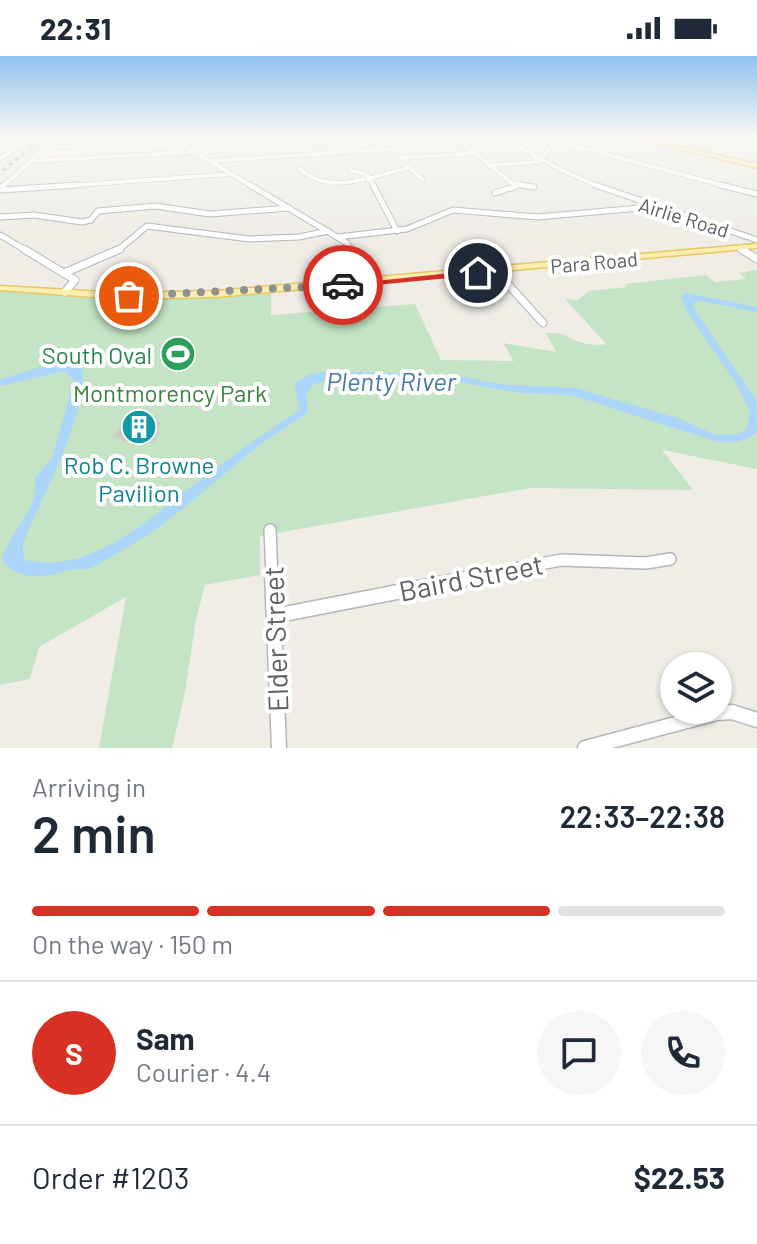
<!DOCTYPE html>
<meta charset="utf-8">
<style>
body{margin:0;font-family:Barlow,sans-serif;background:#f6f6f7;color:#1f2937;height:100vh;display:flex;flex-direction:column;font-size:30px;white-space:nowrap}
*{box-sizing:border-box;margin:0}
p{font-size:26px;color:#747a83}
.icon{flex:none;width:44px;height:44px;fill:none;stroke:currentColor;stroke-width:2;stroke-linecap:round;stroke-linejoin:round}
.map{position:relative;height:692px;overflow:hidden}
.drawer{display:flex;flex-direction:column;background:#fff;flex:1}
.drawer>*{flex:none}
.fabs{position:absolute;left:660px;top:596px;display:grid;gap:16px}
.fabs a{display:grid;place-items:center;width:72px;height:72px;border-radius:50%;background:#fff;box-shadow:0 2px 6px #0004;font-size:40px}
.pin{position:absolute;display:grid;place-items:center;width:68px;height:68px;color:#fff;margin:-34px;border:4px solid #fff;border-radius:50%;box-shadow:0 2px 8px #0007}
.courier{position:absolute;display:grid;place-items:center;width:80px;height:80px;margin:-40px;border:6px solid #d93025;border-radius:50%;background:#fff;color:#222;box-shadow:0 2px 10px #0007}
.headline em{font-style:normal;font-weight:600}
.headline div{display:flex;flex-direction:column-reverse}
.headline{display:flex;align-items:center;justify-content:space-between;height:136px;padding:0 32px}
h1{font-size:52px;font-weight:600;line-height:60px}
.bar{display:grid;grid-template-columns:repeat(4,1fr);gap:12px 8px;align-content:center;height:96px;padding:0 32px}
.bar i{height:10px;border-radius:6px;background:#e0e1e3}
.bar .selected{background:#d93025}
.bar p{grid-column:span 4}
.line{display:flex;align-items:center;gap:20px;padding:0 32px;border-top:2px solid #e0e1e3}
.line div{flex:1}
.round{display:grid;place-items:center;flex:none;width:84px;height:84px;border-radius:42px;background:#f6f6f7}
.status{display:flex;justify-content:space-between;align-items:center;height:56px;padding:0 40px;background:#fff;direction:ltr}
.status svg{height:22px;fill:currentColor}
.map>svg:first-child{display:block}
</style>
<div class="status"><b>22:31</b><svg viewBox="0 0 49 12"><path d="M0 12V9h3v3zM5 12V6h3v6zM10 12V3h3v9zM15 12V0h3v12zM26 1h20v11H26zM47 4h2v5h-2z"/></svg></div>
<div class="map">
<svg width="757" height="692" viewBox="0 0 757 692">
<rect width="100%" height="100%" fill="#efede6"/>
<polygon fill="#fcf5de" points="165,79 184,90 98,95 92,101 31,105 44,93 56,91 67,81"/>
<path fill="#c4e4c5" d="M757 214V413L662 394 693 434 530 432 260 480V519L205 529 196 563 185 636 172 692H99L126 541 39 591 30 623 0 629V234L147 243 271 237V259L415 248 441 304 514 305 503 287 556 296 546 277C572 275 575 293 606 288L565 243 578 244 589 235 627 231 625 228 706 219 715 226 746 223 739 217Z"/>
<path fill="#abd6f9" d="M686 237 757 251V256L700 245 693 247 694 253 756 344 757 376C740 388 731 388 712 384L571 339 520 337 441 323 403 321 337 323 313 328 306 339 308 356C292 369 273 378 257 391 210 429 168 470 114 499 106 503 96 511 87 513 81 515 75 512 69 514 46 521 17 527 2 503 10 475 40 452 35 422L52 402 74 325 65 315 0 330V324C19 318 68 297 83 314 85 367 41 440 22 491L25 504C93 520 154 458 204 421 235 398 267 375 300 353L294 328 308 319 326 315 453 319 507 329 576 332 680 363 716 379H733L747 374 750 356 737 329 686 254 681 240Z"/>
<polygon fill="#cac8c2" stroke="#d3cfc4" stroke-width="2" points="160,365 154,386 122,386 124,382 114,382 123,366"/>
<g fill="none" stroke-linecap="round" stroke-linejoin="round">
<defs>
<g id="minor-far4">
<polyline points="167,79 253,131"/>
<polyline points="221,79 234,85 356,79"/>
<polyline points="382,79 395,95"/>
<polyline points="452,79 512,127 532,131"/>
<polyline points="498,79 561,114 600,131"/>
<polyline points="738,79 757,85"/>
<polyline points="171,81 208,79"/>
<polyline points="556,85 729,131"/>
<polyline points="56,91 68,79"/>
<polyline points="0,102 39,79"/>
<polyline points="400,102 475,97"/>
<polyline points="535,103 544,100 556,82"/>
<polyline points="29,105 194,96"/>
<polyline points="210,105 393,93"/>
<polyline points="407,109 423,124"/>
<polyline points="491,109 539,106"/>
<path d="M300 113C330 141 374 119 409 112"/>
<polyline points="350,114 368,119"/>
<polyline points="363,122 371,125 374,131"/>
<polyline points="2,131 46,92 175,84"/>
<polyline points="49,131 232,118"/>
</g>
<g id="minor-far3">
<polyline points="250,129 347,187 350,195"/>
<polyline points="373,129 397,175"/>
<polyline points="521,129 534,131"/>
<polyline points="595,129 757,184"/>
<polyline points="721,129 757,138"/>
<polyline points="0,132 4,129"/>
<polyline points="0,134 78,129"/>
<polyline points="495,137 517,130"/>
<polyline points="0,161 34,159 82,166 91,164 98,155 155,150 210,158 289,152"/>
<polyline points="0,179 27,195"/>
<polyline points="338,181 407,173 453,154 538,161 651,151"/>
<polyline points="739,192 745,195"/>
<polyline points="117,195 147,170 249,183 299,181 328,175"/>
</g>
<g id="minor-far2">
<polyline points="24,193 75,224 65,236"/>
<polyline points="741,193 757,203"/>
<polyline points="496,215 543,267"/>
<polyline points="64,217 120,193"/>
<polyline points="330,230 323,226 323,221 349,202 351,193"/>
</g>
<g id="minor-far1">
<polyline points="270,474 272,520"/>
<polyline points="480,520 561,504 646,507 670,503"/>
</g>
<g id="minor">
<polyline points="272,518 279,692"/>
<polyline points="274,560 490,518"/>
<polyline points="585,692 717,657 732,656 757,664"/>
</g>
<g id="major">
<polygon points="622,79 629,79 757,108 757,112"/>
<polygon points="757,188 757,192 215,241 121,243 0,234 0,230 121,237 215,235"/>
</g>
</defs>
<use href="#minor-far4" stroke="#b3b6ba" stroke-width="5"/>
<use href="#minor-far3" stroke="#b3b6ba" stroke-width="7"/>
<use href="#minor-far2" stroke="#b3b6ba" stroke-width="9"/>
<use href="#minor-far1" stroke="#b3b6ba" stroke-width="14"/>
<use href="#minor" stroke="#b3b6ba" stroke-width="17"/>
<use href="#major" stroke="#e8c665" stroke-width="3"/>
<use href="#minor-far4" stroke="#fff" stroke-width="4"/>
<use href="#minor-far3" stroke="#fff" stroke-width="5"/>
<use href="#minor-far2" stroke="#fff" stroke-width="7"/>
<use href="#minor-far1" stroke="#fff" stroke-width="11"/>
<use href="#minor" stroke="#fff" stroke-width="14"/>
<use href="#major" fill="#faefb0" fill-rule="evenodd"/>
<defs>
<polyline id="rail" points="0,117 34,89 53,79"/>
</defs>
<use href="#rail" stroke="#b4b5b5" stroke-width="3"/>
<use href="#rail" stroke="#fff" stroke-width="2" stroke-dasharray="4" stroke-linecap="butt"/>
</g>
<linearGradient id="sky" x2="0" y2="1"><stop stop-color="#8fc2ef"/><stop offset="0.45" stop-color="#f8f7f4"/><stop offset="1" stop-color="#f8f7f4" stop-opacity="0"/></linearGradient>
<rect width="757" height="176" fill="url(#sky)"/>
<polygon fill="#d93025" points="478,214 481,219 343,232 339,229"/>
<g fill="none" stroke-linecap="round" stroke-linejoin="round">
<polyline stroke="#909292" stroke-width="8" stroke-dasharray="0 14.4" points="129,240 343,229"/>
</g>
<defs>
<symbol id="stadium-disc" viewBox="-11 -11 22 22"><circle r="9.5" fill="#2e9e5b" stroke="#fff"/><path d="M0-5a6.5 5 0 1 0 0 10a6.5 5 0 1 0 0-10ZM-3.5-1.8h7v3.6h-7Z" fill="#fff"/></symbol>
<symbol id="building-disc" viewBox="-11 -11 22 22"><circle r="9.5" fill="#0f9aa8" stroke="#fff"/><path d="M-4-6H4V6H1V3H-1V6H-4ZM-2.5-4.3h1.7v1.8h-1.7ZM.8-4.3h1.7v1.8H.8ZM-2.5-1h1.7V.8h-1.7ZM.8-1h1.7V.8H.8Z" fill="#fff"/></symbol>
</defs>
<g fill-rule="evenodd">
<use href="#stadium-disc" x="158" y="278" width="40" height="40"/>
<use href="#building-disc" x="119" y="351" width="40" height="40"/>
</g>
<g text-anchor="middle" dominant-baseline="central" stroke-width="8" stroke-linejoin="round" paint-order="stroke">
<g font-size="20" fill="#5d6165" stroke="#fff">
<text transform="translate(684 161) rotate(17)">Airlie Road</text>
<text transform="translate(594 206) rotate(-5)">Para Road</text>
</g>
<g font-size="24" fill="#27864d" stroke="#fff" text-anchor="end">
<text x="152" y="298">South Oval</text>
</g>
<g font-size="24" fill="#3a803f" stroke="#fff">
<text x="170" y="336">Montmorency Park</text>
</g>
<g font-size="24" fill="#0d838f" stroke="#fff">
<text x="139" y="408">Rob C. Browne<tspan x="139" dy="28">Pavilion</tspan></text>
</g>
<g font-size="26" font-style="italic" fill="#4877ab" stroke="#fff">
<text x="391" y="324">Plenty River</text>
</g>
<g font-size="28" fill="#5d6165" stroke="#fff">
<text transform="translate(471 521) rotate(-11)">Baird Street</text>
<text transform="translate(275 583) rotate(-92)">Elder Street</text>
</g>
</g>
</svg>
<div class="fabs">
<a><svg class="icon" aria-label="layers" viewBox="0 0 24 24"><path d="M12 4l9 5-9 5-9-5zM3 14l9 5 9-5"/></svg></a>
</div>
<div class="pin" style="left:129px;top:240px;background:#ea580c"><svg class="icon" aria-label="bag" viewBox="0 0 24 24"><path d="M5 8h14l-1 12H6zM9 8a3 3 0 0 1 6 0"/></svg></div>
<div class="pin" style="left:478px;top:217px;background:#1f2937"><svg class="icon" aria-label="home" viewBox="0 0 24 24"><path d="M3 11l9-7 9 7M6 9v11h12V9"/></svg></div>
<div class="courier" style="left:343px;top:229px"><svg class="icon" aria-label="car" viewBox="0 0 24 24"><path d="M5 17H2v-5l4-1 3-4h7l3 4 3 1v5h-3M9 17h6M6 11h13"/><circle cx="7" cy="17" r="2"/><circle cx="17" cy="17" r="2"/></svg></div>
</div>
<section class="drawer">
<div class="headline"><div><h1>2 min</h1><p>Arriving in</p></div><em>22:33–22:38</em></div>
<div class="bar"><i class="selected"></i><i class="selected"></i><i class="selected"></i><i></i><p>On the way · 150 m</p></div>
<div class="line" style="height:144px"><b class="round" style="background:#d93025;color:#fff">S</b><div><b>Sam</b><p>Courier · 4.4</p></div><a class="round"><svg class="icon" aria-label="chat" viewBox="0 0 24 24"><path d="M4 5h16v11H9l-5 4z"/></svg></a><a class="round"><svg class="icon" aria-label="phone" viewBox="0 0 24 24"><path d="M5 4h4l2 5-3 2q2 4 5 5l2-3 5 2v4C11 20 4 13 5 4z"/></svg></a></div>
<div class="line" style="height:104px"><div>Order #1203</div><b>$22.53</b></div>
</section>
